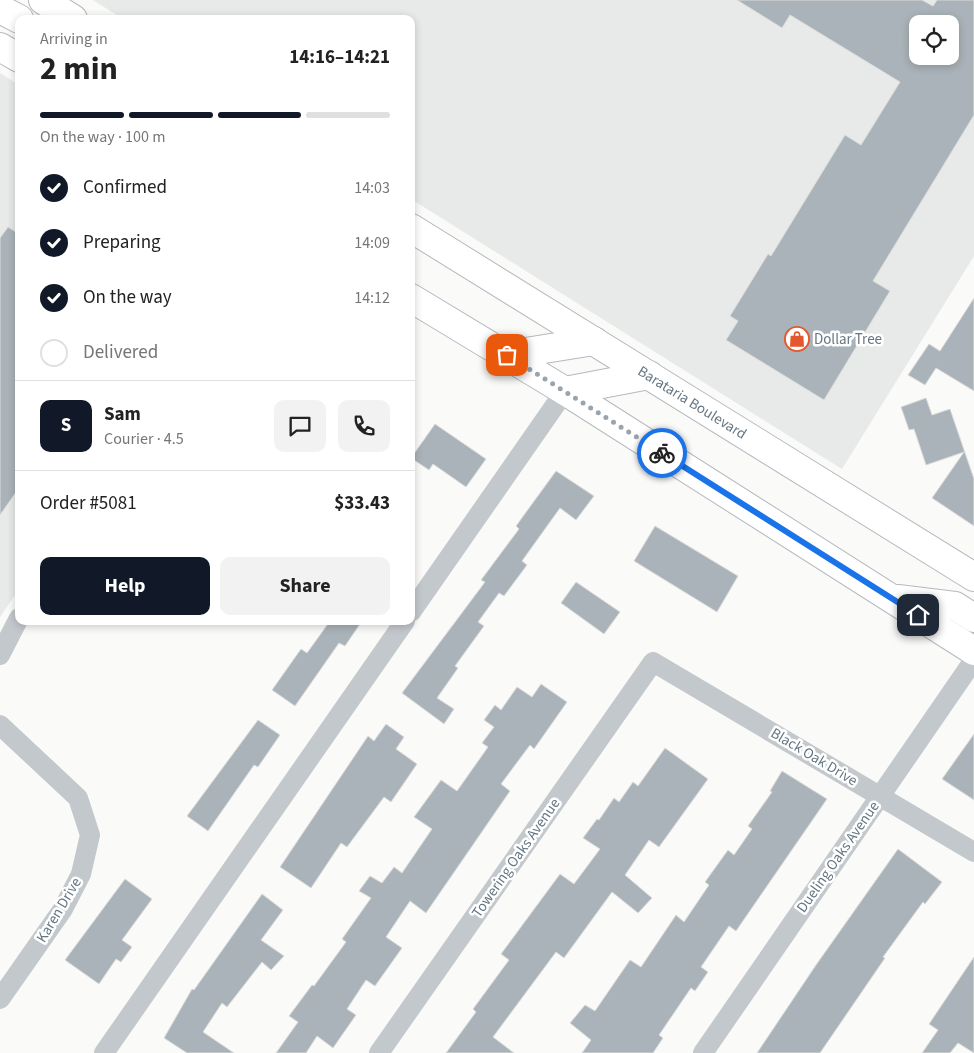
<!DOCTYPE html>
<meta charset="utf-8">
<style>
body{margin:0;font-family:"Source Sans 3",sans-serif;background:#f2f2f2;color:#222;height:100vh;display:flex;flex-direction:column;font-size:19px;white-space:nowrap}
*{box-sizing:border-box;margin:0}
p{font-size:16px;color:#767676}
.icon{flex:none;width:28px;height:28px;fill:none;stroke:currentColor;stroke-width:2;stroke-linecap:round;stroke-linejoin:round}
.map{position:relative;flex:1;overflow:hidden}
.panel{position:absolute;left:15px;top:15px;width:400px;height:610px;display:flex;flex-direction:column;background:#fff;border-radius:10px;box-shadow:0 2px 8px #0003}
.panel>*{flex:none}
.buttons{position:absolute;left:909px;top:15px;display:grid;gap:10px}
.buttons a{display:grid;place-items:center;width:50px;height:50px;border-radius:10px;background:#fff;box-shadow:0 2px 8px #0003;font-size:25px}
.pin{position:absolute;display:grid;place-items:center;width:42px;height:42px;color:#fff;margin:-21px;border-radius:10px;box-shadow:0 2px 8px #0006}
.courier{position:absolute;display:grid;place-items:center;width:50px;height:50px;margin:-25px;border:4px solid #1a73e8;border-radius:50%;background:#fff;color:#222;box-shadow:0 1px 6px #0007}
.head em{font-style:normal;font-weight:700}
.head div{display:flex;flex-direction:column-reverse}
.head{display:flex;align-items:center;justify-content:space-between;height:85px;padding:0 25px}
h1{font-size:32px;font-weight:700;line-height:38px}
.bar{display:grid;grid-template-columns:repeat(4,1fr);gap:8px 5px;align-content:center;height:60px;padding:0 25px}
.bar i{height:6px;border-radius:4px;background:#e0e0e0}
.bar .active{background:#111827}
.bar p{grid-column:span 4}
.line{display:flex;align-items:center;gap:12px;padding:0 25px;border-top:1px solid #e0e0e0}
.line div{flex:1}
.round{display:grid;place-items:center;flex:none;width:52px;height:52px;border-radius:10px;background:#f2f2f2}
ol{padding:0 25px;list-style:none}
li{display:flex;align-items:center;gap:15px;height:55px}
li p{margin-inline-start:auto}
li .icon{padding:5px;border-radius:50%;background:#111827;color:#fff;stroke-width:4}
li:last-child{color:#767676}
li i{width:28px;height:28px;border:2px solid #e0e0e0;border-radius:50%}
.button{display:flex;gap:10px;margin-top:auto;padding:10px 25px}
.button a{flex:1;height:58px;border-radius:10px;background:#111827;color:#fff;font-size:20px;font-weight:700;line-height:58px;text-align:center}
.button a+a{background:#f2f2f2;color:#222}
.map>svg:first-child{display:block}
</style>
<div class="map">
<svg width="974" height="1053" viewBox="0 0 974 1053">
<rect width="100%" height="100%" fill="#fafaf8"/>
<g fill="#e8e9e9" fill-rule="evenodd">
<path d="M93 0H974V256L842 469 411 199V19H123ZM918 24H950V56H918Z"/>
<polygon points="0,73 19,85 19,589 0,617"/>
</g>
<g fill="#aab3b9" stroke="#dcdcda" fill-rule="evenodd">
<path d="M737 0H922L933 6 937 0H974V115L873 281 890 291 824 400 726 340 738 321 730 316 768 254 771 256 845 135 861 145 900 82 790 15 782 28ZM918 24H950V56H918Z"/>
<polygon points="8,227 19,234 19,488 0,515 0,238"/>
<polygon points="974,298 974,391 936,368 925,385 908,375 929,344 940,351"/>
<polygon points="926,398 932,415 950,409 974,479 974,526 932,498 964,452 926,465 914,429 909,430 901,407"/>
<polygon points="435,424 486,459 466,487 433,464 429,470 411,458"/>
<polygon points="556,471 594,496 576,520 560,508 522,561 527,565 504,596 499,593 478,622 484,626 455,666 458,668 437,698 454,709 444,724 402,693 485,582 481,580 519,529 516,526"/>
<polygon points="655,526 738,576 717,612 634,561"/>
<polygon points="576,582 620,612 604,634 561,603"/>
<polygon points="330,621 362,621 345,646 339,643 295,706 272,690 301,649 307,653"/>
<polygon points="541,684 567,702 534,749 530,745 501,784 510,791 426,913 410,901 386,937 402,948 375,986 366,980 347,1009 356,1015 333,1048 317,1036 306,1053 276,1053 298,1022 289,1016 312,985 314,986 346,942 342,939 371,898 359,891 370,876 382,883 394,867 402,873 432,829 414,817 441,780 457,791 488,747 482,743 494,727 484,720 495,705 501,710 517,687 532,697"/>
<polygon points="258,720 280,735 258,767 254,765 208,831 187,816"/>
<polygon points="386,724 404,737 396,749 417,764 391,802 384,797 347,847 341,843 311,888 280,867 368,736 374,741"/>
<polygon points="974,734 974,800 942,779"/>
<polygon points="665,748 708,779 659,847 649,840 625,875 652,898 638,913 612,892 564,958 556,952 493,1037 514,1053 446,1053 476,1012 473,1009 509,960 501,954 560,874 574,884 600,849 583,838 597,819 599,820 614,798 619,802 633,782 638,786"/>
<polygon points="782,771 827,799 736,931 729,926 701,967 708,972 695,991 691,988 659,1035 663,1038 653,1053 582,1053 591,1040 570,1023 585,1005 595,1011 630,960 641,967 676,915 684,922 709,885 705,882 728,850 734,855 752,829 748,826 772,792 770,791"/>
<polygon points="898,849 942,882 925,904 923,902 883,957 885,958 820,1053 757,1053 816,965"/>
<polygon points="125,879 152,899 122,940 132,947 121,962 116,959 99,984 65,960"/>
<polygon points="262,894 283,910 261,940 284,956 271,970 262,962 227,1007 222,1003 203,1032 234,1053 187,1053 164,1038 192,989 194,990"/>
<polygon points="974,957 974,1053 958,1043 950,1053 922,1053 938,1030 929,1024"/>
</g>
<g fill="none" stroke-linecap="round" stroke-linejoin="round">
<defs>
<g id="primary">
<polyline points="43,0 73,19"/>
<polyline points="0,9 19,19"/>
<polyline points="0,47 19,58"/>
<path id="s1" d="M411 228 974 577"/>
<polyline points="411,298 565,391 974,651"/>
<polyline points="507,355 594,341"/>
<polyline points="565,391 649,375"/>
<polyline points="898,599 955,606 974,618"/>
</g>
</defs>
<use href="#primary" stroke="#b5babe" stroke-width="30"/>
<g stroke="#c3c8cc" stroke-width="20">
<polyline points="411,612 565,391"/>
<polyline points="0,655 19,618"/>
<polyline points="0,725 78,798 90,835 81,874 63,909 0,999"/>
<polyline points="104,1053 405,621"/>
<polyline points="379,1053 653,662 974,852"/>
<polyline points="703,1053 974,660"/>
</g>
<use href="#primary" stroke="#fff" stroke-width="28"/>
</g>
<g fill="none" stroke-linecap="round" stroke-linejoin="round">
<polyline stroke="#99a4ac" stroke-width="5" stroke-dasharray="0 9" points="507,355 662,453"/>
<polyline stroke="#1a73e8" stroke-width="6" points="662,453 918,615"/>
</g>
<defs>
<symbol id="shop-ring" viewBox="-11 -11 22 22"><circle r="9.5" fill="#fff" stroke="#e4572e" stroke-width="1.5"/><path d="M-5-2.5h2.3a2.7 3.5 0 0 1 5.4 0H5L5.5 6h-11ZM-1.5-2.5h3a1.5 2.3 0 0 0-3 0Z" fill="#e4572e"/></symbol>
</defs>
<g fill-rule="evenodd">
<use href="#shop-ring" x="783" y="325" width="28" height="28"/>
</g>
<g text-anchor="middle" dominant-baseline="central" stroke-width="5" stroke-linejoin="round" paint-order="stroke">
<g font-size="15" fill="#657683" stroke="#fff" text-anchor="start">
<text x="814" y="339">Dollar Tree</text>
</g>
<g font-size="15" fill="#657683" stroke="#fff">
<text stroke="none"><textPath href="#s1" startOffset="331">Barataria Boulevard</textPath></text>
<text transform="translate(814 757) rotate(31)">Black Oak Drive</text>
<text transform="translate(838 857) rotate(-55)">Dueling Oaks Avenue</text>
<text transform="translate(516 858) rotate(-55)">Towering Oaks Avenue</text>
<text transform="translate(59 910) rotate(-59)">Karen Drive</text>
</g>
</g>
</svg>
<div class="buttons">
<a><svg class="icon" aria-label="locate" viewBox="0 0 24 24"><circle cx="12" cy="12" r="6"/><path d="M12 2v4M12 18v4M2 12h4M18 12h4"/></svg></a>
</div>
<div class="pin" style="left:507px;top:355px;background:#ea580c"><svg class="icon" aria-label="bag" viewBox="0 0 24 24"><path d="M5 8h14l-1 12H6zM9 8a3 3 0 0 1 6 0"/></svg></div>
<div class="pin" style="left:918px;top:615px;background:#1f2937"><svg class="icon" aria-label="home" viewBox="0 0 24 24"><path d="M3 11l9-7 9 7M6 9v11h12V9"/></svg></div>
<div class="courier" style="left:662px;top:453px"><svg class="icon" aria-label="bike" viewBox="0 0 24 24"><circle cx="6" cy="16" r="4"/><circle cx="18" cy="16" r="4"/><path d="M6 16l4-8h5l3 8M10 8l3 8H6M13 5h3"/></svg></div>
<section class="panel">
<div class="head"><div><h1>2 min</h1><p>Arriving in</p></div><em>14:16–14:21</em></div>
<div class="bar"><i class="active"></i><i class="active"></i><i class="active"></i><i></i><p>On the way · 100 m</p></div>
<ol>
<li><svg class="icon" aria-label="check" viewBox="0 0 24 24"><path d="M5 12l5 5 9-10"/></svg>Confirmed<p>14:03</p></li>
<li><svg class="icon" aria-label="check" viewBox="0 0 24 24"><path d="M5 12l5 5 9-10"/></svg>Preparing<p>14:09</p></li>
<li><svg class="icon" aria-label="check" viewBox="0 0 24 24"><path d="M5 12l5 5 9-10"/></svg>On the way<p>14:12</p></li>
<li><i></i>Delivered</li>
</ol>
<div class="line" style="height:90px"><b class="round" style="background:#111827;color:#fff">S</b><div><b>Sam</b><p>Courier · 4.5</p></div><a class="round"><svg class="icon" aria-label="chat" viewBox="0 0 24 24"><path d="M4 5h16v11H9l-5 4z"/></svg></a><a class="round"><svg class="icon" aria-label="phone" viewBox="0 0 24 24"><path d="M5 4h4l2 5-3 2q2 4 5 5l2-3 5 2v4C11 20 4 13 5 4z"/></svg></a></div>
<div class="line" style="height:65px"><div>Order #5081</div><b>$33.43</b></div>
<div class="button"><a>Help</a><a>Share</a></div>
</section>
</div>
